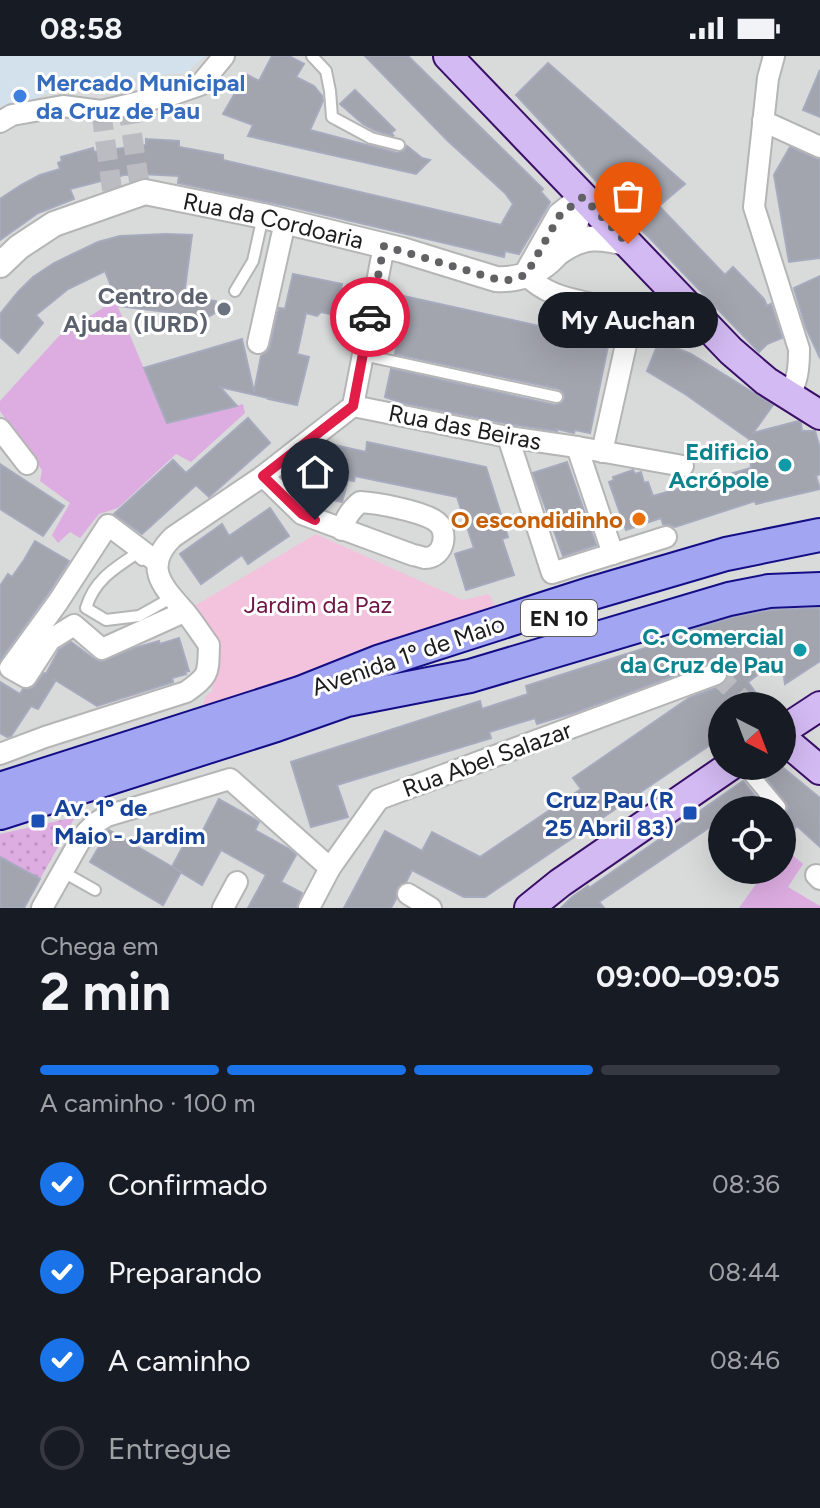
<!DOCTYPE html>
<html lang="pt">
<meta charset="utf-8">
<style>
body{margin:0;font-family:Figtree,sans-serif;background:#20242c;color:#f1f3f6;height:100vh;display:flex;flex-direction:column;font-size:30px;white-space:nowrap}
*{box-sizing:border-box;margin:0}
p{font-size:26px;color:#9ea1a6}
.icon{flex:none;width:44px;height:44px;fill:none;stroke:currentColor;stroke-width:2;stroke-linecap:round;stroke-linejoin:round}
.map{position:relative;height:852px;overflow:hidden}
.details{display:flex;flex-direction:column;background:#171b24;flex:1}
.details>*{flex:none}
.needle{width:52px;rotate:138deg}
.fabs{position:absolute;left:708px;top:636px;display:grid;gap:16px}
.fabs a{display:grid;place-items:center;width:88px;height:88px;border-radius:50%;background:#171b24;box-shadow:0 8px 32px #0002;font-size:40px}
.pin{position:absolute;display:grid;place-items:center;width:68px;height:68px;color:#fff;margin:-82px -34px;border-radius:50% 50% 50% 0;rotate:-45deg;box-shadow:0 0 8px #0007}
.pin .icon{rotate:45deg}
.courier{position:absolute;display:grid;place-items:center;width:80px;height:80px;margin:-40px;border:6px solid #e11d48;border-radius:50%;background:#fff;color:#222;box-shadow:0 2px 10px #0007}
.bubble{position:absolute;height:56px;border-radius:28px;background:#171b24;box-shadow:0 8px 32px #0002;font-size:26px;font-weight:700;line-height:56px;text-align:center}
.headline em{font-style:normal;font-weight:700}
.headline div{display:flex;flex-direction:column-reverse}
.headline{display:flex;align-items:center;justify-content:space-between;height:136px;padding:0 40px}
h1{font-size:52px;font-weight:700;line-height:60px}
.bar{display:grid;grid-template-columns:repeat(4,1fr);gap:12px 8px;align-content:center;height:96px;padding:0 40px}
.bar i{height:10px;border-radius:6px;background:#363941}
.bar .on{background:#1a73e8}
.bar p{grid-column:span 4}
ol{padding:0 40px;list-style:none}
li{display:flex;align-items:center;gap:24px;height:88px}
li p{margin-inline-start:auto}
li .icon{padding:8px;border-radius:50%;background:#1a73e8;color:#fff;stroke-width:4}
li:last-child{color:#9ea1a6}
li i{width:44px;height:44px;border:4px solid #363941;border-radius:50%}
.status{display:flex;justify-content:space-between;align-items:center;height:56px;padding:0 40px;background:#171b24;direction:ltr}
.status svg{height:22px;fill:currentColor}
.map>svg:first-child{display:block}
</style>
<div class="status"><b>08:58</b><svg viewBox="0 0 49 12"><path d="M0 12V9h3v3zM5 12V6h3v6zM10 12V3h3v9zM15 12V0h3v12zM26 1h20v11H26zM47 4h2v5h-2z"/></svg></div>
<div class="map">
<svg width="820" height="852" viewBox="0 0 820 852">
<defs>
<pattern id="garden-dots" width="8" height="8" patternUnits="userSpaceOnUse" patternTransform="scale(2)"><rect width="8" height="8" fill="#ddade2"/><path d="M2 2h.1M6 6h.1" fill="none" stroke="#bd94c1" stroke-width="1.8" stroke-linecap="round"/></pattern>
</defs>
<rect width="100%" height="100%" fill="#e3e3ec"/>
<path fill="#d9dada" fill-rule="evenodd" d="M0 0H820V852H0ZM722 650H782V710H722ZM722 754H782V814H722Z"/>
<polygon fill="#d3e1ec" points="0,0 205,0 186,17 80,26 0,55"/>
<g fill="#ddade2">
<polygon points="115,244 167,367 243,348 245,357 191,406 176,398 118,452 99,458 80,482 70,476 58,487 52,479 70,447 40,425 42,414 0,355 0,345 59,280"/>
<polygon points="783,791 803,808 788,831 820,850 820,852 739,852 766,814 782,814"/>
</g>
<polygon fill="#f3c3dd" points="316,478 463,544 489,538 498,556 202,651 206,640 212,635 214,622 184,556"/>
<polygon fill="url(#garden-dots)" points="75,761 40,823 3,803 0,807 0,778"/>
<g fill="#a2a4ae" stroke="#a6aabd" stroke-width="2">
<polygon points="272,0 289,0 304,8 296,21 314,30 322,40 323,45 310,74 397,97 404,95 407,90 422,102 430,104 416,118 248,80 253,69 223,58 246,18 259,25"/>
<polygon points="365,0 408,0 543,133 541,136 550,146 519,198 505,195 504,201 292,151 178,127 179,120 142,118 124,119 70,133 74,143 38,157 0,184 0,143 21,129 40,119 60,113 58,107 62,105 61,101 93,92 94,96 146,89 146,83 179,85 179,91 223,99 223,104 501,169 513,148 505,137 448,85"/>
<polygon points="548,7 685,128 659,150 725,219 733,211 764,243 767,250 771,248 782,282 767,288 759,296 640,172 516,39"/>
<polygon points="820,14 820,61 803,54"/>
<polygon points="355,34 395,74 391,77 394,80 374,74 363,68 340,48"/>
<polygon points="790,91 820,104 820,202 789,206 774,119"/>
<polygon points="166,178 192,179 184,240 216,245 215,257 208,261 119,250 105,215 68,233 36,259 43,267 18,297 0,281 0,258 18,236 33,221 54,207 98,186 120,180"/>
<polygon points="293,218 342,228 335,259 321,256 317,260 306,257 297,298 309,301 297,349 269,343 271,342 268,342 220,331 237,350 167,367 144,312 242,283 254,336 261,300 267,296 270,291 279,252 285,253"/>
<polygon points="820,220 820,302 806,272 794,232"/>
<polygon points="399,239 539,270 540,262 578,271 577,274 606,285 608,290 590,377 575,374 574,377 557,373 557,375 510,368 403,347 385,341 391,313 555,349 562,347 565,342 563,336 559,333 395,298 396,292 379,288 389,243 397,244"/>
<polygon points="659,285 691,298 773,349 753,377 798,365 801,367 802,375 815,375 820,392 820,418 816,420 820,433 756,448 755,445 675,471 670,469 663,468 661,462 626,474 609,426 614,424 613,421 633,414 635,418 641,416 644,427 648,426 653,440 751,412 749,383 685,338 647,315"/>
<polygon points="248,362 270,387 209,441 196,429 142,478 114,458 173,404 186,417"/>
<polygon points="367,386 486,411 508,481 502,483 514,519 466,534 455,498 474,492 457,441 355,420 354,425 348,424 342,446 303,437 310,404 315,405 318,394 326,387 366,396"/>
<polygon points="567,406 596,489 563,500 533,417"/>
<polygon points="0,408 64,450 43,480 0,453"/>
<polygon points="270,452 289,480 248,508 242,499 201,528 180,498 222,468 229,480"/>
<polygon points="35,485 69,505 47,539 0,604 0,530 8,518 12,521 24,504"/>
<polygon points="820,552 820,605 785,628 781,601 748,626 765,650 722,650 722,681 485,841 464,841 412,814 406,826 397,832 396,843 391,852 344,852 385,775 422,795 432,776 480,801 581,733 573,722 689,642 721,630 726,626 728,615 742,606 726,611 719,605 711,606 576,656 537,668 535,662 489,676 491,682 337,729 348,761 311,771 291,706 480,645 482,653 528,638 526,630 683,580 682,577 734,561 771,554"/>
<polygon points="179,582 189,615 185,616 186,618 172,622 173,626 97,650 52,622 56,624 38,653 31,650 11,680 7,681 0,677 0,626 20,638 23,633 33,632 44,617 46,618 59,594 71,586 94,603 101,606 135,592 159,585 160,588"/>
<polygon points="764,710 781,710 820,742 820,791 797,770 782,789 782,762 786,757 788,750 760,713"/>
<polygon points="743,725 766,754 722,754 722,763 599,846 604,852 561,852 572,841 588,830 589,832"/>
<polygon points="219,743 256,764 259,766 255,774 289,793 296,799 281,826 302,837 296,852 248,852 266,819 221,794 202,829 172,811 191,775 200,780"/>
<polygon points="109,774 181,816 163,849 90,806"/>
<polygon points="0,801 40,823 24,852 0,852"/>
</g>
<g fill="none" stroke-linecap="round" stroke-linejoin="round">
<g stroke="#bbbbc2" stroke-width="20" stroke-dasharray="20 10" stroke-linecap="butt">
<polyline points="130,49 128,52 141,138"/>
<polyline points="101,55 114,147"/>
<polyline points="716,618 749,650"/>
</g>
<defs>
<g id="service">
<polyline points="312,0 326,15 330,35 332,61 371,82 399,89"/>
<polyline points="235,235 253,205 263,160"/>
<polyline points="363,299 557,341"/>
<path d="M142 504 136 498C113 513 94 525 86 552L106 564 139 560 171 542"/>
<polyline points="63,816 95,834"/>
</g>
<polyline id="pedestrian" points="744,710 778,751 776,754"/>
<g id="minor">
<path d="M774 0 768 22 754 151 799 293C799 311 798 323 790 339"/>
<polyline points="763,65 820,91"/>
<polyline points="0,66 12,59 63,50 101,55 174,38 200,29 224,0"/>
<path d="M526 219C555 247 582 242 617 255L627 270V284L602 396"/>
<polyline points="258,287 285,166"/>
<polyline points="353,350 508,381 577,391 683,410"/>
<polyline points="0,373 27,408"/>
<polyline points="508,381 552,517 666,481"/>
<polyline points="577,391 613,498"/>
<path d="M263 420 302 458 413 499C415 499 424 502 425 502 445 502 450 473 434 464 419 455 378 447 360 446 350 455 346 461 342 474"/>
<polyline points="157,506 108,469 58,546 10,612 26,621 50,584 74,569 102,593 184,556"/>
<path d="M0 698 45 681 186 636C210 619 208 618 209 589 201 578 194 567 186 557 163 531 142 511 173 481L263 420 353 350 384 190"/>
<polyline points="816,819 820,823"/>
<polyline points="408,838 431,852"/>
<path d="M42 852 81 783C88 773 96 766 107 760L230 723 330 812"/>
<polyline points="223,852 237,826"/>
<polyline points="309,852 330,812 379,743 716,618"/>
</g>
<g id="tertiary">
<path d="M559 196C583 179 600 180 628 188"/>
<path id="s1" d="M0 209 19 191 54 168 145 136 263 160 402 194 496 223C546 226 574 186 583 141"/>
<polyline points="526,219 560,159 583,141"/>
</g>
<g id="secondary">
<polyline points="448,0 731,295 766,325 820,359"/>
<polyline points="782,675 820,650"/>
<polyline points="782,682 820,714"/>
<polyline points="529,852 560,827 730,710"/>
</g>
<g id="primary">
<polyline points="0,733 300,637 378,606 593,537 726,498 820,479"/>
<polyline points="0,757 276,669 347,644 470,620 729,543 769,535 820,533"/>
</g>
</defs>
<use href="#service" stroke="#b5b5b5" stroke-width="14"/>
<use href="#pedestrian" stroke="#b5b5b5" stroke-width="18"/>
<use href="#minor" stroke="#b5b5b5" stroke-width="24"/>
<use href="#tertiary" stroke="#b5b5b5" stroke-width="28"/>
<use href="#secondary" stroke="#3a0f67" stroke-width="32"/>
<use href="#primary" stroke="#140e86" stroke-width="36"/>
<use href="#service" stroke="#fff" stroke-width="10"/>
<use href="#pedestrian" stroke="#fff" stroke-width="14"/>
<use href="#minor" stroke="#fff" stroke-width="20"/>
<use href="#tertiary" stroke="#fff" stroke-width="24"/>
<use href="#secondary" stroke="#d3baf3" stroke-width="28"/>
<use href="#primary" stroke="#a2a5f2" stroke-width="32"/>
</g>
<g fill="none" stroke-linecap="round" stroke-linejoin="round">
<polyline stroke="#626265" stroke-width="8" stroke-dasharray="0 14.4" points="370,261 384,190 496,223 509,224 526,219 560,159 583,141 628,188"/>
<polyline stroke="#e11d48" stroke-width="10" points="315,464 302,458 263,420 353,350 370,261"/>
</g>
<circle fill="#3f7fe0" stroke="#fff" stroke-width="3" cx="20" cy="40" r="8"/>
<circle fill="#6b7280" stroke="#fff" stroke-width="3" cx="224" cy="253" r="8"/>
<g fill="#0f9aa8" stroke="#fff" stroke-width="3">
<circle cx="785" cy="409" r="8"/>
<circle cx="800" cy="594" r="8"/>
</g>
<circle fill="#e8710a" stroke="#fff" stroke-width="3" cx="639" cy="463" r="8"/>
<g fill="#1a4fb4" stroke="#fff" stroke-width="3">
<rect x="682" y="749" width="16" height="16" rx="4"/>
<rect x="30" y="757" width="16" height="16" rx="4"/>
</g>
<g text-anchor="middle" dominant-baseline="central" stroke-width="6" stroke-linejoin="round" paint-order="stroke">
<rect fill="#fff" stroke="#606060" stroke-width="2" x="521" y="544" width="76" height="36" rx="6"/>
<g font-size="22" font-weight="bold" fill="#1c1c1c">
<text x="559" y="562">EN 10</text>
</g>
<g font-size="24" font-weight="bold" fill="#366cbe" stroke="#fff" text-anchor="start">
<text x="36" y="26">Mercado Municipal<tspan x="36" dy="28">da Cruz de Pau</tspan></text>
</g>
<g font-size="24" fill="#1c1c1c" stroke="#fff">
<text stroke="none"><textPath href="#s1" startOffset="296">Rua da Cordoaria</textPath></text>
<text transform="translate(465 371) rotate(11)">Rua das Beiras</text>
<text transform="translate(408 599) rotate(-19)">Avenida 1º de Maio</text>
<text transform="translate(487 703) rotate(-20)">Rua Abel Salazar</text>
</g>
<g font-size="24" font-weight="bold" fill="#5b616d" stroke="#fff" text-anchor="end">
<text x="208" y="239">Centro de<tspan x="208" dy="28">Ajuda (IURD)</tspan></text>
</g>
<g font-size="24" font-weight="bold" fill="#0d838f" stroke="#fff" text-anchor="end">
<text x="769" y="395">Edificio<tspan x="769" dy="28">Acrópole</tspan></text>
<text x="784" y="580">C. Comercial<tspan x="784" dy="28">da Cruz de Pau</tspan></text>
</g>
<g font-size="24" font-weight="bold" fill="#c56008" stroke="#fff" text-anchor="end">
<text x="623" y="463">O escondidinho</text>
</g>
<g font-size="24" fill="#6f1545" stroke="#fff">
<text x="318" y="548">Jardim da Paz</text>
</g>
<g font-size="24" font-weight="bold" fill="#164399" stroke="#fff" text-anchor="end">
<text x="674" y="743">Cruz Pau (R<tspan x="674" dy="28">25 Abril 83)</tspan></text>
<text x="54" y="751" text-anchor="start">Av. 1º de<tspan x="54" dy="28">Maio - Jardim</tspan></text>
</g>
</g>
</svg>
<div class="fabs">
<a><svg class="needle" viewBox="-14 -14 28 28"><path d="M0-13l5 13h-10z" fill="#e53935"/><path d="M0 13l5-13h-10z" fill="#9ea1a6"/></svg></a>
<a><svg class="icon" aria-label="locate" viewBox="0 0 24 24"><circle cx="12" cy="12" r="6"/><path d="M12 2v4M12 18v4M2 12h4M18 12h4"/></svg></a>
</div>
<div class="pin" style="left:628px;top:188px;background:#ea580c"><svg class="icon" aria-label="bag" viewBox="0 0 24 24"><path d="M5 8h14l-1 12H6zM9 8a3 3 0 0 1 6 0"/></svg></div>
<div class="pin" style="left:315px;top:464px;background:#1f2937"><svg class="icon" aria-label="home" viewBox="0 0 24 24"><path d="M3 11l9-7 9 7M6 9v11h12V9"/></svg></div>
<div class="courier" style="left:370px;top:261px"><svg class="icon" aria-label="car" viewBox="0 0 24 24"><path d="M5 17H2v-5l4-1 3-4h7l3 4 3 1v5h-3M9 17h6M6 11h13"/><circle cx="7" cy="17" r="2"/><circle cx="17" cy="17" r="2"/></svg></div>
<div class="bubble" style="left:538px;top:236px;width:180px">My Auchan</div>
</div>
<section class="details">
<div class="headline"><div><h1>2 min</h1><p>Chega em</p></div><em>09:00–09:05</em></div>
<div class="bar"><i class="on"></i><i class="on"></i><i class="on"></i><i></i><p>A caminho · 100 m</p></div>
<ol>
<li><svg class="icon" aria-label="check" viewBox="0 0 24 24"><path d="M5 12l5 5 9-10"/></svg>Confirmado<p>08:36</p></li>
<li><svg class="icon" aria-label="check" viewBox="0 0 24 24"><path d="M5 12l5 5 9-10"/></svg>Preparando<p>08:44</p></li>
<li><svg class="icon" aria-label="check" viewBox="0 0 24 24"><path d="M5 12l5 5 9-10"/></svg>A caminho<p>08:46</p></li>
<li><i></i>Entregue</li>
</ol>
</section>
